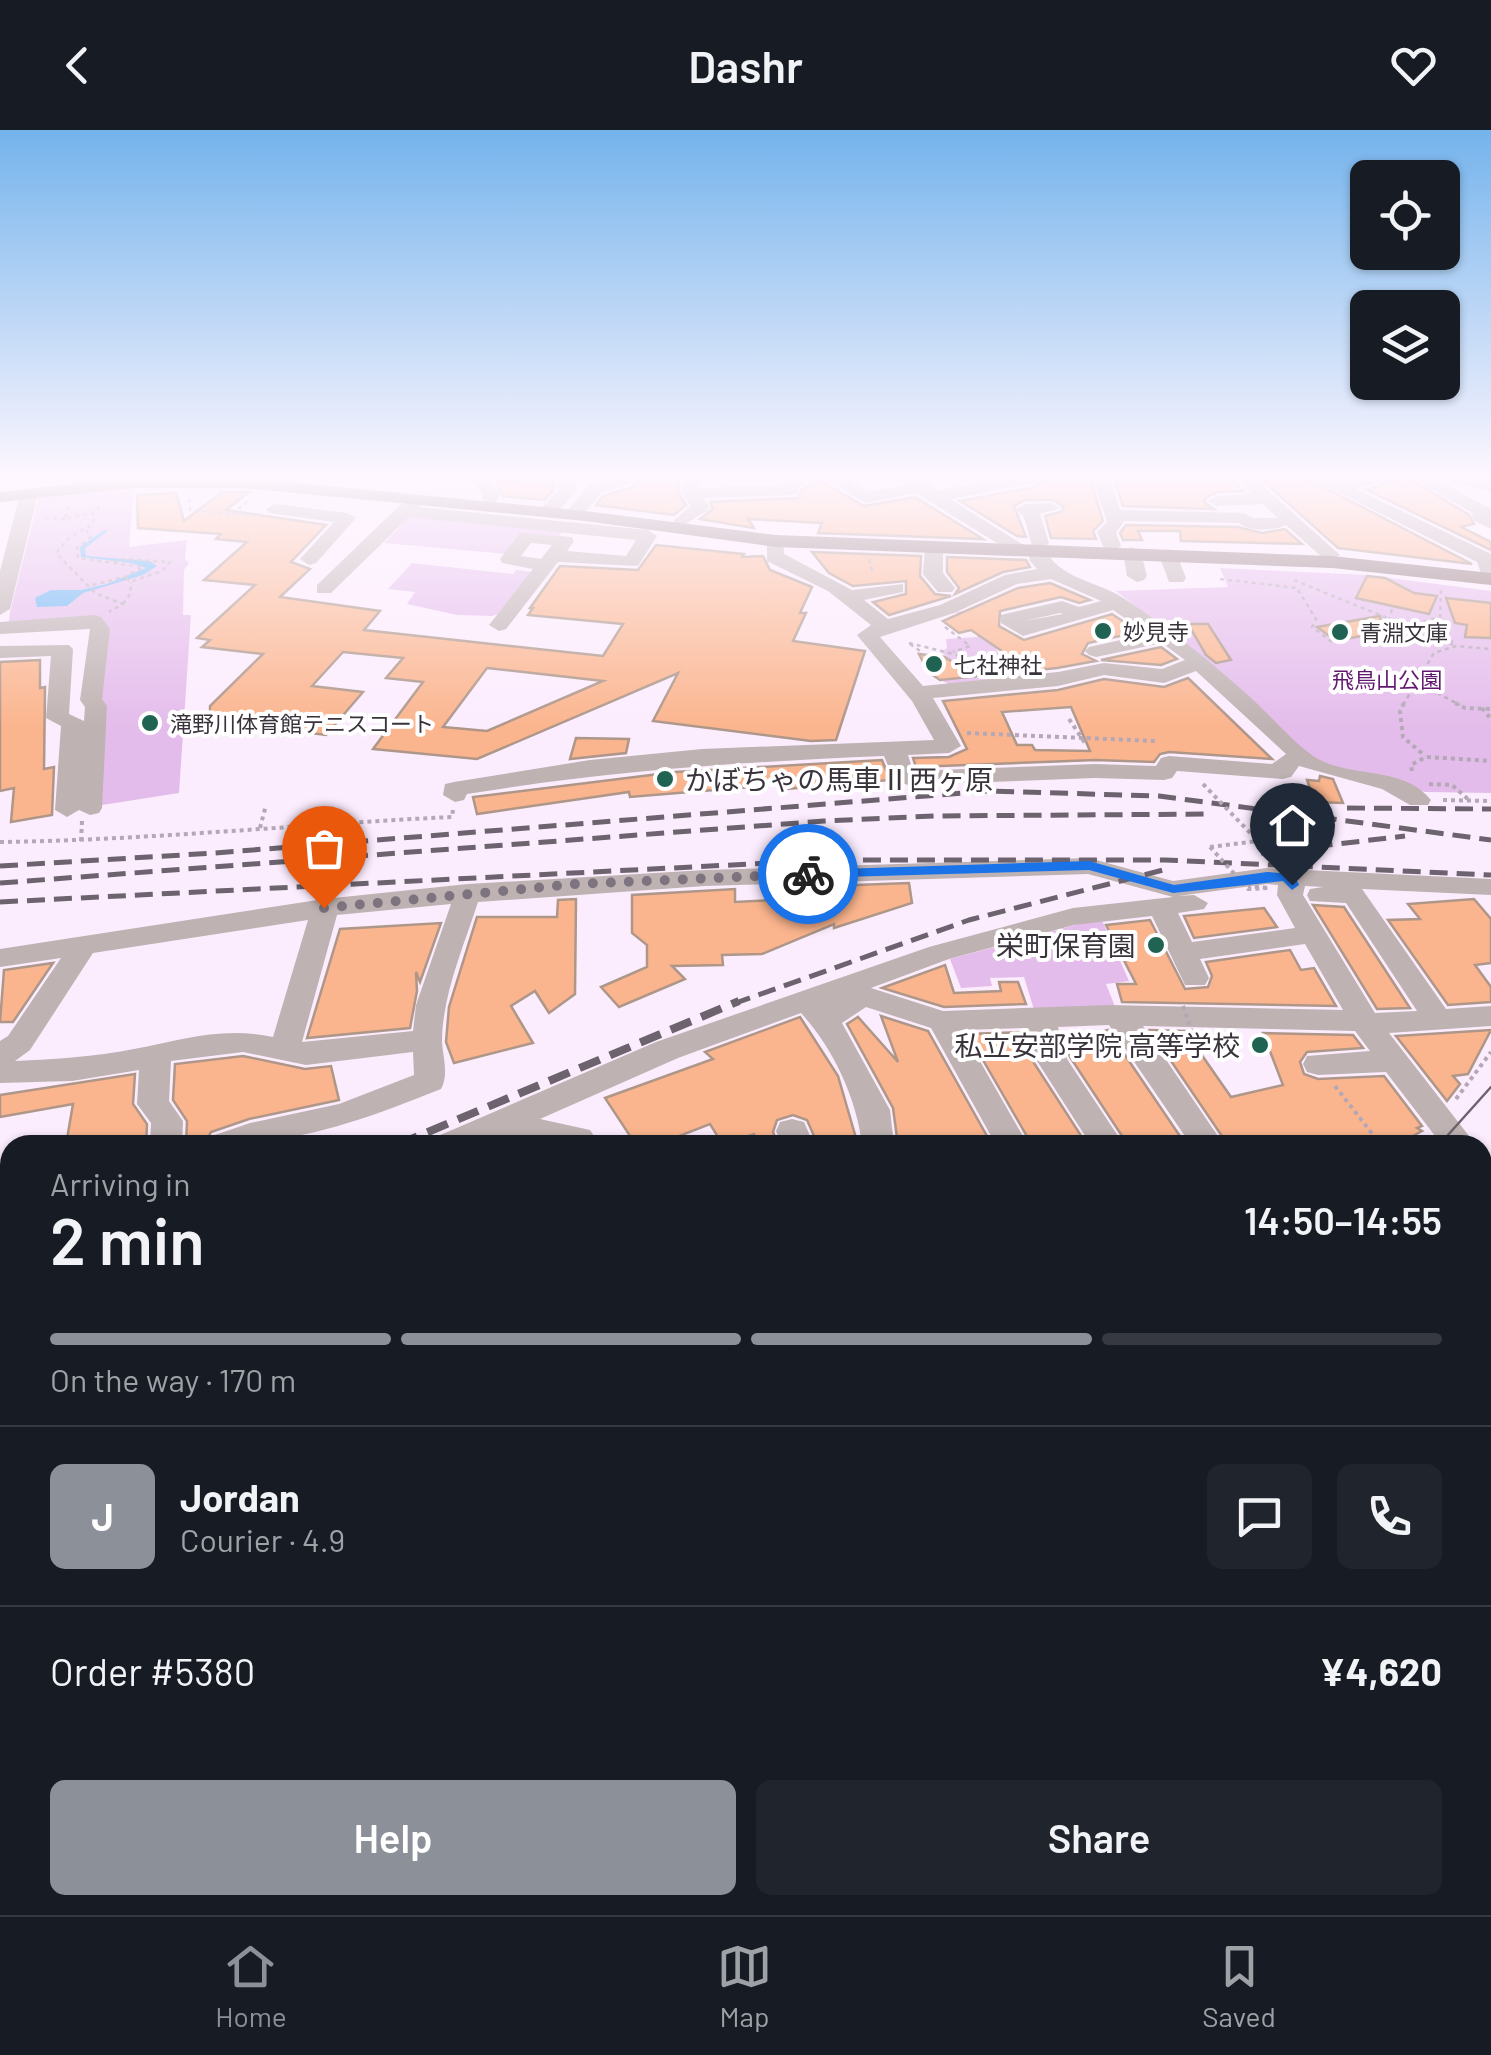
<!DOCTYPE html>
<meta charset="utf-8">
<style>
body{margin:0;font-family:Barlow,"Noto Sans JP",sans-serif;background:#20242c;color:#f1f3f6;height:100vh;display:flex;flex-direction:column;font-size:38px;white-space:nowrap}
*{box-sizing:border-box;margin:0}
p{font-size:32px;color:#9ea1a6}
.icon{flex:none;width:55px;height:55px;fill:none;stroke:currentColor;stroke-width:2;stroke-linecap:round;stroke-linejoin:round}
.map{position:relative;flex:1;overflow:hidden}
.side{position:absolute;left:0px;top:1005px;width:1492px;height:780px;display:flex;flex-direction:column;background:#171b24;border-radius:30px 30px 0 0;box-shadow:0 2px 8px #0004}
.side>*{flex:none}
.tools{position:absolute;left:1350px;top:30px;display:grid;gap:20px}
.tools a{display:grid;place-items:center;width:110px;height:110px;border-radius:15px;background:#171b24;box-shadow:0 2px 8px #0004;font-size:50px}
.pin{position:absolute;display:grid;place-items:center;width:85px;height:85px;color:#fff;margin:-102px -42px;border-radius:50% 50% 50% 0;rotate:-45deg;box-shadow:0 0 10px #0007}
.pin .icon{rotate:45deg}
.courier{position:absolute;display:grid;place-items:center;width:100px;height:100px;margin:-50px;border:8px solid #1a73e8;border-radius:50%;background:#fff;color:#222;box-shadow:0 2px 12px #0007}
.overview em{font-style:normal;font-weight:600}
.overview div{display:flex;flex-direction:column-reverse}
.overview{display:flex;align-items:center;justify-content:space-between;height:170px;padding:0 50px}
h1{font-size:65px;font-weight:600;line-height:75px}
.bar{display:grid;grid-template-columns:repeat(4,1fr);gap:15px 10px;align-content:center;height:120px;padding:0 50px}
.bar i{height:12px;border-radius:8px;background:#363941}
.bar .on{background:#8c9099}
.bar p{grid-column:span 4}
.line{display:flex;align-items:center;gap:25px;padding:0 50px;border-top:2px solid #363941}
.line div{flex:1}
.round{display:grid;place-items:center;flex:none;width:105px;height:105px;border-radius:15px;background:#20242c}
.primary-button{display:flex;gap:20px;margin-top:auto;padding:20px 50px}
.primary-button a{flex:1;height:115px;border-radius:15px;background:#8c9099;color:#fff;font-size:40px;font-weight:600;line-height:115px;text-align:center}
.primary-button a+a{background:#20242c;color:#f1f3f6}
header{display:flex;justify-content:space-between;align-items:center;height:130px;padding:0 50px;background:#171b24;font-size:45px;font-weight:600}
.tabs{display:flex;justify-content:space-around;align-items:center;height:140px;border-top:2px solid #363941;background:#171b24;font-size:28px;color:#9ea1a6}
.tabs a{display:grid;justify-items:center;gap:5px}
.tabs .on{color:#8c9099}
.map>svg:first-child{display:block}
</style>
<header><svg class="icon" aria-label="back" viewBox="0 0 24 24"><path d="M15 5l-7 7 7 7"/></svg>Dashr<svg class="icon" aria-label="heart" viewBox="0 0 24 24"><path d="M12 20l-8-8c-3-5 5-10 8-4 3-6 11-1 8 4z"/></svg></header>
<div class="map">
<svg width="1491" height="1785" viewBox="0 0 1491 1785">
<rect width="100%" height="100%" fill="#fcedfe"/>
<g fill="#e4bceb">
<polygon points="134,358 129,417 187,410 185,429 189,433 184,440 183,485 191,485 179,663 83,678 101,499 8,499 10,482 39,367"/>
<polygon points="411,385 565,400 559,406 522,404 507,424 384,413"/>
<polygon points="412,433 513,444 516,440 533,442 498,484 492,486 457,485 407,474 415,462 388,459"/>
<polygon points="1220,438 1367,445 1491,461 1491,663 1425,662 1314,635 1220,542 1116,461 1228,457"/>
<polygon points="962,481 1010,514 996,519 1001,528 973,538 990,549 1008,545 1013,549 950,555 930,543 958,535 941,522 947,518 946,509 977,507 977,501 955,482"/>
<polygon points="1101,788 1129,851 1106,854 1116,879 1035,883 1024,847 990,848 992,856 961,858 950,829"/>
</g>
<polygon fill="#66b2f3" points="104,400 108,401 85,418 86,426 150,431 157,436 143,445 83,463 67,476 37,477 35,468 51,460 81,460 107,454 146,438 131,433 81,427 80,417"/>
<g fill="#fbb58e" stroke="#ae9689" stroke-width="2.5" fill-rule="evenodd">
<polygon points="524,348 553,348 555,358 544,370 503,366 496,352"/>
<polygon points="635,348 680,348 678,362 686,375 674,385 596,375 603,366 636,356 638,350"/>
<polygon points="1046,348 1090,348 1103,391 1093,401 1096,409 1051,408 1045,386 1061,382 1064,377 1053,370 1025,370 1014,376 1026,407 1017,406 960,371 1035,357"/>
<polygon points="1114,348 1232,348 1243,361 1217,362 1206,368 1204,372 1214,379 1123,376"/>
<polygon points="1260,348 1306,348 1472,434 1338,418"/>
<polygon points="1399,348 1409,348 1469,385 1474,394 1461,397 1491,412 1491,420 1367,360"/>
<polygon points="820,350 864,376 915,367 983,409 818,403 822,393 748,389 754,398 700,389 713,379 710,372 799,368 802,359"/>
<path d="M222 362H249L226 380 326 395 291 432 310 439 280 467 380 481 364 500 603 526 623 494 528 485 533 478H530L560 436 638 440 656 415 744 424 742 427 763 426 770 440 812 457 800 483H806L793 511 865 521 836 610 811 611 653 591 678 543 477 629 373 619 423 552 386 548 403 528 343 522 312 556 363 562 326 605 210 591V576L263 524 202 517 210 510 197 508 255 455 204 450 247 412 216 409 221 404 138 398 137 365 176 363 184 391ZM487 538 603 551 487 601 443 597Z"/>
<polygon points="1126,395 1238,397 1262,403 1285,399 1302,414 1181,411 1180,401 1138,401 1142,410 1123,410 1120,403"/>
<polygon points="812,422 921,426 920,446 935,464 951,466 889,485 873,472 906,464 906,451 853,456 829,443"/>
<polygon points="947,427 1026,430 1030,437 1003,442 955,464 959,458 947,442"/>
<polygon points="1367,446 1385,448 1414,463 1437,466 1429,484 1356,468"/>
<polygon points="1050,453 1090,470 1079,473 1061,467 1000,481 999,496 1024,510 1112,484 1139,502 1088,513 1082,524 1096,531 1057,538 940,550 928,542 919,524 945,527 966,541 1009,526 971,500 959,503 943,491 1018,458"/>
<polygon points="1446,468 1491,473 1491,508 1465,507 1467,495 1455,493"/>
<polygon points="1380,486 1382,502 1336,511 1317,497"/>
<polygon points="1188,494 1208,494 1231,530 1216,533 1206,525"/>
<polygon points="1161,517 1177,529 1161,535 1101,530"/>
<polygon points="40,530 40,558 45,557 44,639 54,637 52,685 11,692 14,658 0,661 0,532"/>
<path d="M1188 548 1272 629 1169 622 1160 624 1154 632 1095 630 916 637 913 628 949 627 967 619 943 571 1058 560 1104 549 1164 557ZM1071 577 1090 621 1035 620 1032 615H1017L1002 582Z"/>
<polygon points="576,608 629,609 626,623 570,629"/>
<polygon points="882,630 890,650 787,659 783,649 749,652 750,657 630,667 629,662 477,684 473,667 675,642"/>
<polygon points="1320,646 1333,649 1343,673 1315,672 1307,650 1319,651"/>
<polygon points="909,753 912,773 834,798 834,794 762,824 722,825 723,835 672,836 685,849 619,877 601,857 647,837 647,815 632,803 632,765 735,759 735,772 831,767 830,756"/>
<polygon points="576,769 575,864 549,883 535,861 511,876 533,913 454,933 446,912 449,877 477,787 557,787 558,770"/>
<polygon points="1474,769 1491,789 1491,833 1475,835 1491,857 1491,872 1448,875 1388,790 1420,789 1408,774"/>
<polygon points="1313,775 1344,777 1410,878 1377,879"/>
<polygon points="1264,778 1277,797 1194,808 1184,786"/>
<polygon points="1150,790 1185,859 1208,857 1212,846 1206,832 1290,820 1301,840 1314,838 1336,876 1122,872 1117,854 1136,854 1106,795"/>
<polygon points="441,793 420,852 416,842 417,861 410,898 307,908 340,799"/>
<polygon points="53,833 13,892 0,892 4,840"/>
<polygon points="945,835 954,863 1001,861 999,852 1018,852 1026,874 944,877 882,858"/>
<polygon points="881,886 928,901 992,1015 898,1015 893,978 847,894 858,887 898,932"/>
<polygon points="800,887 838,946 858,1015 818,1015 807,990 793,985 777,990 773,1002 778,1015 759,1015 754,1004 723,1015 710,994 656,1015 636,1015 605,968 713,929 705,922"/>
<polygon points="1108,900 1186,1015 1128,1015 1070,927 1066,912"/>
<polygon points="1150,900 1185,901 1231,967 1283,955 1263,903 1353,905 1363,918 1307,922 1300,932 1304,944 1318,949 1384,946 1422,996 1417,998 1422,1001 1396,1015 1383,1008 1355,1015 1228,1015"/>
<polygon points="1491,900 1468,944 1453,946 1460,954 1447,971 1396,906"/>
<polygon points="1025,902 1034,933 1087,1015 1032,1015 968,904"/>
<polygon points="243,926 305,939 331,936 339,970 249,989 211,1002 204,1015 186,1015 187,991 173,970 175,934"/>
<polygon points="135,944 133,974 147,994 146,1015 66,1015 73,974 0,987 0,965"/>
</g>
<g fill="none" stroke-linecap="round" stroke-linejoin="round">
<g stroke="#b4a8b6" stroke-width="2.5" stroke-dasharray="4 4" stroke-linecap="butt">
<polyline points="189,369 190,380 260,386"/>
<polyline points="68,376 65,389 98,381 99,373"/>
<polyline points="91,383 95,386 93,394 69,408 56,423 95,463 123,474 109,482"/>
<polyline points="232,384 248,371"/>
<polyline points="45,388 65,389"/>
<polyline points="86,400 91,407 77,418 78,428 143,437 125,447 89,456"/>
<polyline points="869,429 873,443"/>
<polyline points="115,433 119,429 170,432 162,441 130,452 125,447"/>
<polyline points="1220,449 1297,458"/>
<polyline points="1294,450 1456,516"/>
<polyline points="1298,460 1316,489 1312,497 1332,512"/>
<polyline points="1441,460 1440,487 1423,492 1425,498 1453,512"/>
<polyline points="123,474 131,463 130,452"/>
<polyline points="1389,491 1392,478"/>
<polyline points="945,497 970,516 953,522"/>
<polyline points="909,513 982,531"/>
<polyline points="910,514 923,523"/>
<polyline points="1416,552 1460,575"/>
<polyline points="1403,575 1434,523 1456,516 1491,519"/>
</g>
<g stroke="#b4a8b6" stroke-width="4" stroke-dasharray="4 4" stroke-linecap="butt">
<polyline points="1404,573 1400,581 1403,607 1425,626"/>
<polyline points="1455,573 1465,578 1491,579"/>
<polyline points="1482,578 1491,589"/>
<polyline points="1069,589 1085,613"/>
<polyline points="967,603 1155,611"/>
<polyline points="1412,641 1411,635 1426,627 1491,631"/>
<polyline points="1429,654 1452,655 1469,670"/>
<polyline points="1443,670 1491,671"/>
<polyline points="260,698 266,675"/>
<polyline points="81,711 82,691"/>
<path d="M0 712C151 710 301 694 452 687L453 680"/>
<polyline points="1210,717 1258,711"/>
<polyline points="1335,956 1381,1015"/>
<polyline points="1456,969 1491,922"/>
</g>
<g fill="#bfb2b2" fill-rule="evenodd">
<polygon points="76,348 92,348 93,352 84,357 78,356"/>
<polygon points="274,348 265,354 257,349 257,348"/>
<polygon points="470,348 487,348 500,363 495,375 483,375 482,364"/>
<polygon points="556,348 573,348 577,360 558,381 552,382 543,377 559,359"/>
<polygon points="621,348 635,352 601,363 583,384 571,384 568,380 589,355"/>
<polygon points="684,348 696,348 699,358 782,355 789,348 817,348 799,356 798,364 792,365 703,368 710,377 707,381 682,396 673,391 691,376 682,363"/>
<polygon points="823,348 843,348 869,362 904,355 897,348 917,348 938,361 975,353 973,348 1042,348 1034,353 950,369 1025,416 1027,420 1018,426 916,363 866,373"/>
<path d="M1093 348H1110L1120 380 1244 383 1253 388H1278L1263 374 1217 376 1208 371 1217 366 1252 364 1236 348H1254L1340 425 1331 431 1324 429 1286 395C1274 401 1249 402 1239 393L1124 391 1116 403 1121 416 1112 422 1105 420 1097 402 1107 392Z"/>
<polygon points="1310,348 1340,351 1395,348 1356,359 1491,424 1491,447 1482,446 1477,432"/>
<polygon points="1413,348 1434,348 1491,379 1491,399 1473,390 1472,383"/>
<polygon points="1451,348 1491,352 1491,362 1453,352"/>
<polygon points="29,359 38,364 10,479 0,485 0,441 20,364"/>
<path d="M416 365 425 370 419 377 648 400 657 406 638 436 558 432 506 499 499 501 489 495 533 439 502 433 500 429 520 403 572 407 574 411 567 421 626 426 636 410 409 387 331 463H317V455L398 377ZM531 413 552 415 541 429 521 426Z"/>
<polygon points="275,374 347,383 356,388 316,433 309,435 300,429 334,392 269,383 266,379"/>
<path d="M1025 374 1051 373 1060 378 1040 384 1049 413 1045 417C1056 449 1099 451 1125 469 1170 499 1210 531 1250 567 1269 584 1297 617 1318 629 1353 648 1404 636 1431 670L1428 675H1410L1382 659 1299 636 1291 647 1283 649 1177 641 1172 648 1164 650 1095 648 908 655 894 650 884 626C740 632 610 641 467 664L464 670 455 672 443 665 445 654 454 652 590 630 702 619 934 610 912 571 857 505 871 495 828 461 767 431V411L776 405 783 407 784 424 852 460 903 454V462L864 470 888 489 940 475 1005 445 1037 439 1030 431 1028 420 1032 416 1024 387 1016 379ZM1051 449 1101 471 1079 477 1062 471 1001 485V493L1023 506 1113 480 1148 504 1089 517 1085 521 1089 525 1096 527 1162 513 1185 530 1162 539 1104 533 1058 542 923 556 880 507 954 483 1017 454ZM1060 483 1063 484 1024 491ZM1196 541 1286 624 1272 634 1169 626 1161 628 1156 636 1095 634 913 641 908 625 949 623 961 616 933 568 1058 556 1104 545 1164 553Z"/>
<polygon points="934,411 943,417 943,443 955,458 952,462 938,462 923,444 925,417"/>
<polygon points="1132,417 1141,423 1147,446 1144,450 1137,452 1127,446 1123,423"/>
<polygon points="1168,419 1177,425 1186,448 1183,452 1169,452 1159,425"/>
<polygon points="94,485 101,487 110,499 102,569 107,576 102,678 99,683 90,685 79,680 67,687 55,680 61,596 46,588 51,526 0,528 0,516 69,515 73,519 69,584 84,591 85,577 80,570 90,499 0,504 0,492"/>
<path d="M1089 728 1173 751 1267 738 1491 749V765L1362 759 1446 879 1491 876V896L1389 903 1476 1015H1442L1386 942 1318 945 1307 942 1303 934 1307 926 1370 921 1355 901 1143 896 1224 1015H1191L1109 895 1058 897 1067 929 1124 1015H1091L1037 931 1028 898 962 900 1028 1015H996L931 898 866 877 842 893 890 980 894 1015H862C857 969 833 918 801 883L678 928 540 989 590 1000 600 1015H548L503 1005 481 1015H434L438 1006 656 912 929 817 1073 778 1173 767 1088 744 705 756 478 772C464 816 442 865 442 912 443 928 449 945 441 959 361 991 295 1015 208 1015L212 1006 250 993 339 974 414 945 413 922 306 935 243 922 171 931 169 971 183 991 182 1015H150L151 993 137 974 139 940 72 951 0 953V911L8 906 61 828 0 837V819L324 769 468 754 705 740ZM1267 754 1278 755 1277 765 1295 798 1192 812 1178 783 1204 779 1208 773 1194 765 1178 766ZM1305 756 1323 757 1310 759 1307 765 1310 771 1346 773 1417 881 1375 883 1303 765ZM451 774 416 875 413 901 302 912 337 785ZM1152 786 1185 855H1205L1209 848 1200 829 1305 814 1343 880 1109 875 943 881 871 858 949 829 1074 795ZM308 790 273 907C222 896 182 910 134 919 94 927 55 929 15 931L30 920 93 823Z"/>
<polygon points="792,989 804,992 814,1015 782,1015 776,1001 780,992"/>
<polygon points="1482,1031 1491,1034 1491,1068 1482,1065"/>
<polygon points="10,1064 10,1091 0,1095 0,1067"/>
<rect x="1482" y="1106" width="9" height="28"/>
<polygon points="10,1126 10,1156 0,1160 0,1130"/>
<polygon points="10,1191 10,1224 0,1227 0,1195"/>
<polygon points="10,1236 10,1339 0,1342 0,1240"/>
<polygon points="1491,1355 1491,1395 1482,1398 1482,1358"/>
<polygon points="10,1435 10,1477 0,1480 0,1436"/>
<polygon points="45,1775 97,1775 96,1785 44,1785"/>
<polygon points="98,1775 150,1775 149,1785 97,1785"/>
<rect x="376" y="1775" width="52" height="10"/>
<polygon points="548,1775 609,1775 604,1785 544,1785"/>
<polygon points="764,1775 823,1775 818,1785 760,1785"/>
<polygon points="907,1775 960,1775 964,1785 912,1785"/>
</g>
<polygon fill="#927b7c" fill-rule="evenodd" points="131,348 246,348 585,381 776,405 1332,426 1491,443 1491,455 1332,438 776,417 585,391 244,358 133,358 0,372 0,362"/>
<polyline stroke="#6c636e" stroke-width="2.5" points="1439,1015 1491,957"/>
<g stroke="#6c636e" stroke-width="4">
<polyline points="698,1785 709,1775"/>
<polyline points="729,1785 739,1775"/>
</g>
<g stroke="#6c636e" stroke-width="5" stroke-dasharray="18 9" stroke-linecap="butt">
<polyline points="1347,678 1491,679"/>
<polyline points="1261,723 1405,706"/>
<polyline points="0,736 215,723 988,661 1159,666 1491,710"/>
<polyline points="0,753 824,691 934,686 1211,684"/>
<polyline points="0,772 830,730 1165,730 1491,745"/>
<polyline points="733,874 969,790 1167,739"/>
</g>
<g stroke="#6c636e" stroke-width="8" stroke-dasharray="22 11" stroke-linecap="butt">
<polyline points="397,1015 739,871"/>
<polyline points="0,1185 10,1181"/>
</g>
<g stroke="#b4a8b6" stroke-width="4" stroke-dasharray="4 4" stroke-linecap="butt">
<polyline points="1203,654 1258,711"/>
<polyline points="1210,717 1248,759 1269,758 1248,756"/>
<polyline points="1183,876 1194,909 1189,910"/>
</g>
</g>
<linearGradient id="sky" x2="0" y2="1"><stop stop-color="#74b3ec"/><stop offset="0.58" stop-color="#fef7ff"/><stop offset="1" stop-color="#fef7ff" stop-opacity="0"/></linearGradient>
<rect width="1491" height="598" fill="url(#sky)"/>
<polygon fill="#1a73e8" points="1089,731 1174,755 1267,742 1294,744 1299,755 1292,760 1283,751 1173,763 1089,740 808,748 801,744 808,740"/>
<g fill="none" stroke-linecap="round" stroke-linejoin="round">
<polyline stroke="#7e7480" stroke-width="10" stroke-dasharray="0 18" points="324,778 576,754 808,744"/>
</g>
<g fill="#206352" stroke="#fff" stroke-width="4">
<circle cx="1103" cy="501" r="10"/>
<circle cx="1340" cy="502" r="10"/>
<circle cx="934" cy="534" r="10"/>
<circle cx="150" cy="593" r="10"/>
<circle cx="665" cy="649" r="10"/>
<circle cx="1156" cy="815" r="10"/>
<circle cx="1260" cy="915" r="10"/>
</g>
<g text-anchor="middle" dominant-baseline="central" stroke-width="8" stroke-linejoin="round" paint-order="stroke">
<g font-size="22" fill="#3a333c" stroke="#fff" text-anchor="start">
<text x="1123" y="501">妙見寺</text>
<text x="1360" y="502">青淵文庫</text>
<text x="954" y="534">七社神社</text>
<text x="170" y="593">滝野川体育館テニスコート</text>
</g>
<g font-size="22" fill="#631870" stroke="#fff">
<text x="1387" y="549">飛鳥山公園</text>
</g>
<g font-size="28" fill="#3a333c" stroke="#fff" text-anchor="end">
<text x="685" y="649" text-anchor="start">かぼちゃの馬車Ⅱ西ヶ原</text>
<text x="1136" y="815">栄町保育園</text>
<text x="1240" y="915">私立安部学院 高等学校</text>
</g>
</g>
</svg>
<div class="tools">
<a><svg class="icon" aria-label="locate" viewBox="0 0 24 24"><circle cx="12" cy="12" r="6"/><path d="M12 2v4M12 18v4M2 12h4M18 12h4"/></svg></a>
<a><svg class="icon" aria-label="layers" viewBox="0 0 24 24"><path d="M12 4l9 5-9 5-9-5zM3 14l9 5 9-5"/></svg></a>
</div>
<div class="pin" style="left:324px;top:778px;background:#ea580c"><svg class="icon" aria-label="bag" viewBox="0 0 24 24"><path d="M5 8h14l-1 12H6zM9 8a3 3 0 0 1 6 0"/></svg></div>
<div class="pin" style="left:1292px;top:755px;background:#1f2937"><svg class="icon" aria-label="home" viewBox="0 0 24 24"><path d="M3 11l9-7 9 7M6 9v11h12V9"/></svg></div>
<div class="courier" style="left:808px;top:744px"><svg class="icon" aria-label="bike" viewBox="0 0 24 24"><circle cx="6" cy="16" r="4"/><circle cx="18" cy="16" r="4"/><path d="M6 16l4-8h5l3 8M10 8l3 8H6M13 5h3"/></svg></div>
<section class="side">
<div class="overview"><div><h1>2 min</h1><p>Arriving in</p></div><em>14:50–14:55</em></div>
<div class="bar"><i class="on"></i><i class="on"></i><i class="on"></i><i></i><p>On the way · 170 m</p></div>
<div class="line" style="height:180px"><b class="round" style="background:#8c9099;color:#fff">J</b><div><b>Jordan</b><p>Courier · 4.9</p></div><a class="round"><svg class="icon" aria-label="chat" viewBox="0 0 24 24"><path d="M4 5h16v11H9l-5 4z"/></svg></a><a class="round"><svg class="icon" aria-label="phone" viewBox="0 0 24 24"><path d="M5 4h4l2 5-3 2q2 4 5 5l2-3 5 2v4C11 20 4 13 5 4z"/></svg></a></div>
<div class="line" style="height:130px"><div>Order #5380</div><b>¥4,620</b></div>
<div class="primary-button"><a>Help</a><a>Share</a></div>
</section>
</div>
<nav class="tabs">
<a class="on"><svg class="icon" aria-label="home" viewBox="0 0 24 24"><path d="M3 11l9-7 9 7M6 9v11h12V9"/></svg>Home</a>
<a><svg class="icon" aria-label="map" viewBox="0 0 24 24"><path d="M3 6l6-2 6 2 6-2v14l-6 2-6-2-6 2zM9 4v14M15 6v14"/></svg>Map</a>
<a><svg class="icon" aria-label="saved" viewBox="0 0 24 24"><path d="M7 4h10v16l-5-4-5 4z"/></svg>Saved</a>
</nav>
